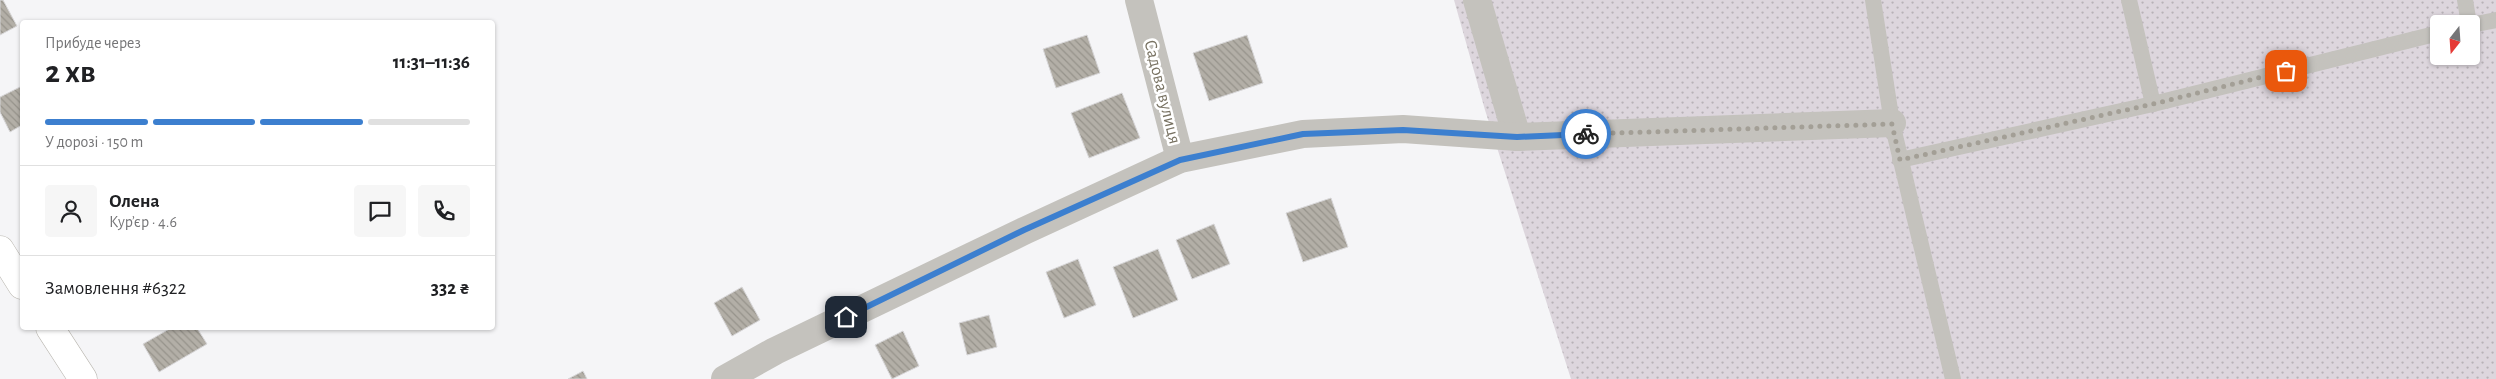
<!DOCTYPE html>
<html lang="uk">
<meta charset="utf-8">
<style>
body{margin:0;font-family:"Alegreya Sans",sans-serif;background:#f6f6f6;color:#202124;height:100vh;display:flex;flex-direction:column;font-size:19px;white-space:nowrap}
*{box-sizing:border-box;margin:0}
p{font-size:16px;color:#757577}
.icon{flex:none;width:28px;height:28px;fill:none;stroke:currentColor;stroke-width:2;stroke-linecap:round;stroke-linejoin:round}
.map{position:relative;flex:1;overflow:hidden}
.sheet{position:absolute;left:20px;top:20px;width:475px;height:310px;display:flex;flex-direction:column;background:#fff;border-radius:5px;box-shadow:0 1px 4px #0004}
.sheet>*{flex:none}
.needle{width:32px;rotate:197deg}
.controls{position:absolute;left:2430px;top:15px;display:grid;gap:10px}
.controls a{display:grid;place-items:center;width:50px;height:50px;border-radius:5px;background:#fff;box-shadow:0 1px 4px #0004;font-size:25px}
.pin{position:absolute;display:grid;place-items:center;width:42px;height:42px;color:#fff;margin:-21px;border-radius:10px;box-shadow:0 2px 8px #0006}
.courier{position:absolute;display:grid;place-items:center;width:50px;height:50px;margin:-25px;border:4px solid #3c7fcf;border-radius:50%;background:#fff;color:#222;box-shadow:0 1px 6px #0007}
.head em{font-style:normal;font-weight:700}
.head div{display:flex;flex-direction:column-reverse}
.head{display:flex;align-items:center;justify-content:space-between;height:85px;padding:0 25px}
h1{font-size:32px;font-weight:700;line-height:38px}
.bar{display:grid;grid-template-columns:repeat(4,1fr);gap:8px 5px;align-content:center;height:60px;padding:0 25px}
.bar i{height:6px;border-radius:4px;background:#e0e0e0}
.bar .current{background:#3c7fcf}
.bar p{grid-column:span 4}
.line{display:flex;align-items:center;gap:12px;padding:0 25px;border-top:1px solid #e0e0e0}
.line div{flex:1}
.round{display:grid;place-items:center;flex:none;width:52px;height:52px;border-radius:5px;background:#f6f6f6}
.map>svg:first-child{display:block}
</style>
<div class="map">
<svg width="2496" height="379" viewBox="0 0 2496 379">
<defs>
<pattern id="grass-dots" width="8" height="8" patternUnits="userSpaceOnUse" patternTransform="scale(1.25)"><rect width="8" height="8" fill="#ddd6dd"/><path d="M2 2h.1M6 6h.1" fill="none" stroke="#b8b2b7" stroke-width="1.8" stroke-linecap="round"/></pattern>
<pattern id="building-back-hatch" width="6" height="6" patternUnits="userSpaceOnUse" patternTransform="scale(1.25)"><rect width="6" height="6" fill="#b3afa7"/><path d="M-1 5l2 2M0 0l6 6M5-1l2 2" fill="none" stroke="#96938b"/></pattern>
</defs>
<rect width="100%" height="100%" fill="#f5f5f7"/>
<path fill="url(#grass-dots)" fill-rule="evenodd" d="M1454 0H2496V379H1571L1485 110ZM2439 24H2471V56H2439Z"/>
<g fill="url(#building-back-hatch)" stroke="#d8d7d9">
<polygon points="0,0 3,0 17,26 0,35"/>
<polygon points="1087,35 1100,73 1056,88 1043,49"/>
<polygon points="1247,35 1263,83 1209,101 1193,53"/>
<polygon points="22,86 22,125 10,132 0,112 0,97"/>
<polygon points="1122,93 1140,138 1089,158 1071,113"/>
<polygon points="1331,198 1348,247 1303,262 1286,213"/>
<polygon points="1214,224 1230,264 1192,279 1176,240"/>
<polygon points="1158,249 1178,300 1133,318 1113,267"/>
<polygon points="1078,259 1096,305 1064,318 1046,272"/>
<polygon points="742,287 760,320 732,336 714,303"/>
<polygon points="989,315 997,347 967,355 959,323"/>
<polygon points="171,328 197,328 207,344 159,372 143,344"/>
<polygon points="903,331 919,366 892,379 875,345"/>
<polygon points="583,371 587,379 568,379"/>
</g>
<g fill="none" stroke-linecap="round" stroke-linejoin="round">
<defs>
<g id="secondary">
<polyline points="0,250 22,285"/>
<polyline points="50,328 83,379"/>
</g>
</defs>
<use href="#secondary" stroke="#b9b6af" stroke-width="29"/>
<g stroke="#c4c2bd" stroke-width="16">
<polyline points="1873,0 1892,123 1953,379"/>
<polyline points="2129,0 2153,104"/>
<polyline points="2465,0 2469,24"/>
<polyline points="2471,25 2496,20"/>
<polyline points="1900,160 2153,104 2439,33"/>
</g>
<g stroke="#c4c2bd" stroke-width="28">
<polyline points="1139,0 1180,159"/>
<polyline points="1477,0 1517,137"/>
<polyline points="725,379 775,351 1024,231 1180,159 1303,134 1403,129 1517,137 1892,123"/>
</g>
<use href="#secondary" stroke="#fff" stroke-width="28"/>
</g>
<g fill="none" stroke-linecap="round" stroke-linejoin="round">
<polyline stroke="#a39f96" stroke-width="5" stroke-dasharray="0 9" points="1586,134 1892,124 1900,160 2153,104 2286,71"/>
<polyline stroke="#3c7fcf" stroke-width="6" points="846,317 1024,230 1180,160 1303,134 1403,130 1517,137 1586,134"/>
</g>
<g text-anchor="middle" dominant-baseline="central" stroke-width="5" stroke-linejoin="round" paint-order="stroke">
<g font-size="18" fill="#777161" stroke="#fff">
<text transform="translate(1162 92) rotate(76)">Садова вулиця</text>
</g>
</g>
</svg>
<div class="controls">
<a><svg class="needle" viewBox="-14 -14 28 28"><path d="M0-13l5 13h-10z" fill="#e53935"/><path d="M0 13l5-13h-10z" fill="#757577"/></svg></a>
</div>
<div class="pin" style="left:2286px;top:71px;background:#ea580c"><svg class="icon" aria-label="bag" viewBox="0 0 24 24"><path d="M5 8h14l-1 12H6zM9 8a3 3 0 0 1 6 0"/></svg></div>
<div class="pin" style="left:846px;top:317px;background:#1f2937"><svg class="icon" aria-label="home" viewBox="0 0 24 24"><path d="M3 11l9-7 9 7M6 9v11h12V9"/></svg></div>
<div class="courier" style="left:1586px;top:134px"><svg class="icon" aria-label="bike" viewBox="0 0 24 24"><circle cx="6" cy="16" r="4"/><circle cx="18" cy="16" r="4"/><path d="M6 16l4-8h5l3 8M10 8l3 8H6M13 5h3"/></svg></div>
<section class="sheet">
<div class="head"><div><h1>2 хв</h1><p>Прибуде через</p></div><em>11:31–11:36</em></div>
<div class="bar"><i class="current"></i><i class="current"></i><i class="current"></i><i></i><p>У дорозі · 150 m</p></div>
<div class="line" style="height:90px"><a class="round"><svg class="icon" aria-label="person" viewBox="0 0 24 24"><circle cx="12" cy="8" r="4"/><path d="M4 21q1-7 8-7t8 7"/></svg></a><div><b>Олена</b><p>Кур’єр · 4.6</p></div><a class="round"><svg class="icon" aria-label="chat" viewBox="0 0 24 24"><path d="M4 5h16v11H9l-5 4z"/></svg></a><a class="round"><svg class="icon" aria-label="phone" viewBox="0 0 24 24"><path d="M5 4h4l2 5-3 2q2 4 5 5l2-3 5 2v4C11 20 4 13 5 4z"/></svg></a></div>
<div class="line" style="height:65px"><div>Замовлення #6322</div><b>332 ₴</b></div>
</section>
</div>
